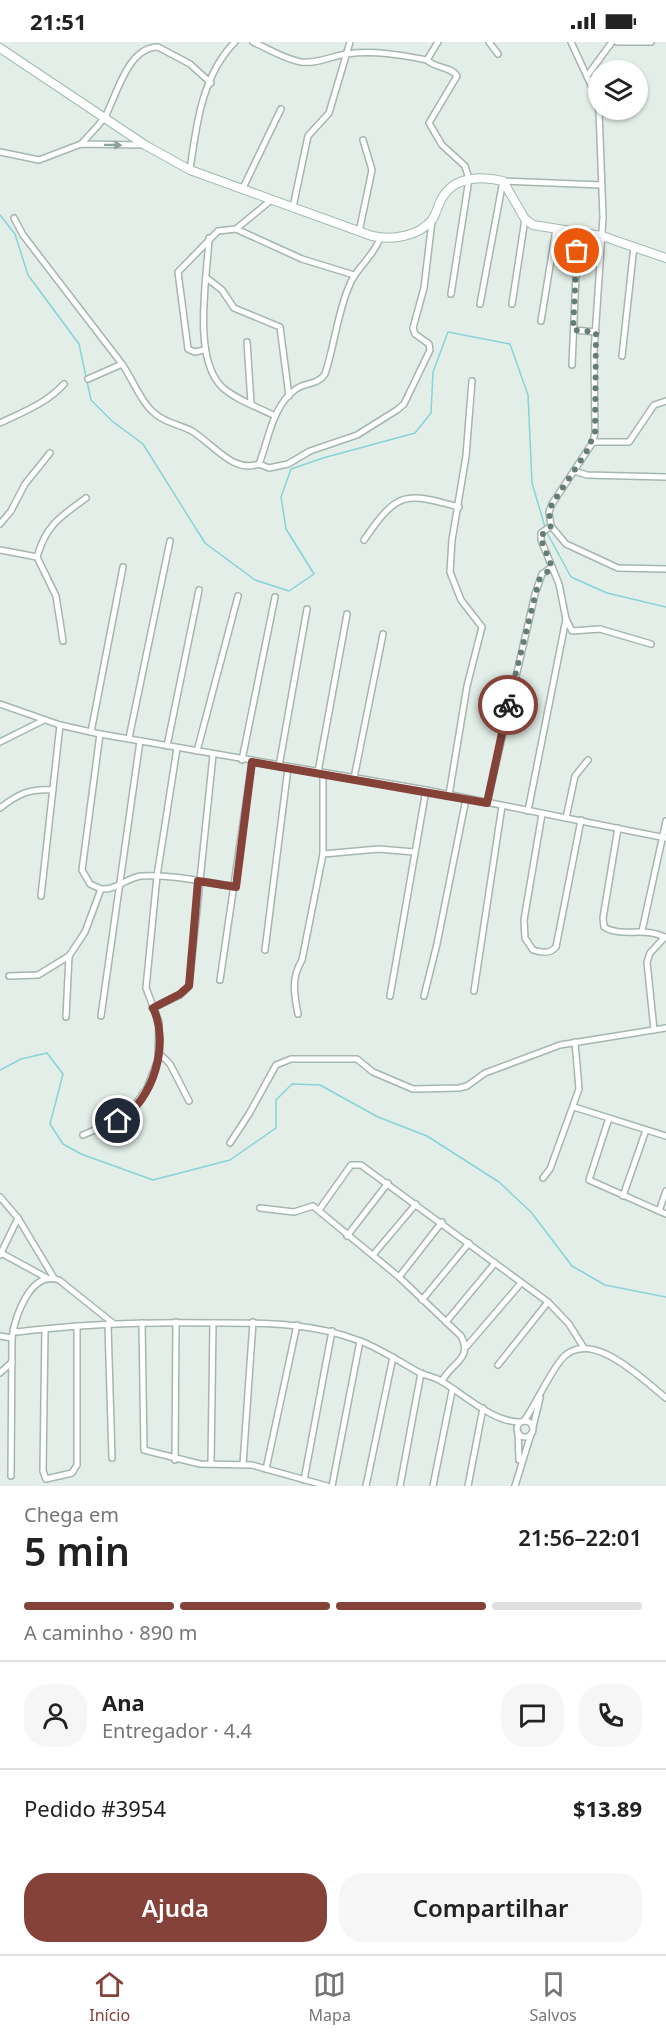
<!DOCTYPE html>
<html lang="pt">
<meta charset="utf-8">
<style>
body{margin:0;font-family:"Noto Sans",sans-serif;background:#f6f6f6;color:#222;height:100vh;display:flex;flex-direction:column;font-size:22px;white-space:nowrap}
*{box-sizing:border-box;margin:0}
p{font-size:20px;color:#767676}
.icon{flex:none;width:33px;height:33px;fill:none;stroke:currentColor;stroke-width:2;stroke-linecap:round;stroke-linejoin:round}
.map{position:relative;height:1444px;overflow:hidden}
.sheet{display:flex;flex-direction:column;background:#fff;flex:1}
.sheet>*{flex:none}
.buttons{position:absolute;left:588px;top:18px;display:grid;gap:12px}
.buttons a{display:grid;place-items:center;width:60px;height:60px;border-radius:50%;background:#fff;box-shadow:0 2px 4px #0004;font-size:30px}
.pin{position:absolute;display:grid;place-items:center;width:51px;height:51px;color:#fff;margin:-26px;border:3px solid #fff;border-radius:50%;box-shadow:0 2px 6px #0007}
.courier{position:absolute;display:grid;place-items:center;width:60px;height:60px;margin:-30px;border:4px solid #844238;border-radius:50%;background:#fff;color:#222;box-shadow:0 2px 8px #0007}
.headline em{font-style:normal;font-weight:600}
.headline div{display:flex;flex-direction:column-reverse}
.headline{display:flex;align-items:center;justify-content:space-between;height:102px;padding:0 24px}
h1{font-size:39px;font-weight:600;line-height:45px}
.bar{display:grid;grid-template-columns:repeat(4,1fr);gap:9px 6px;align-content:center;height:72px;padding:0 24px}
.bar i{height:8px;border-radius:4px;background:#e0e0e0}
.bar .active{background:#844238}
.bar p{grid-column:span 4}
.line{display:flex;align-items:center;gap:15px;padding:0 24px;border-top:2px solid #e0e0e0}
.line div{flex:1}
.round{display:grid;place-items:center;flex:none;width:63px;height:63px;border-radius:24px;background:#f6f6f6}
.cta{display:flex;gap:12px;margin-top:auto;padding:12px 24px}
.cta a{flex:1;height:69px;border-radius:24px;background:#844238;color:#fff;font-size:24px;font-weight:600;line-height:69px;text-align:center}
.cta a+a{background:#f6f6f6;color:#222}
.status{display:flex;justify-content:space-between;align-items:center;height:42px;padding:0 30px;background:#fff;direction:ltr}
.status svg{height:16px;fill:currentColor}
.tab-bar{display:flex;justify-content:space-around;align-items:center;height:84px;border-top:2px solid #e0e0e0;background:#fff;font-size:16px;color:#767676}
.tab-bar a{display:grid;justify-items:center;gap:3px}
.tab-bar .active{color:#844238}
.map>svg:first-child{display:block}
</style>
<div class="status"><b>21:51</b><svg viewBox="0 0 49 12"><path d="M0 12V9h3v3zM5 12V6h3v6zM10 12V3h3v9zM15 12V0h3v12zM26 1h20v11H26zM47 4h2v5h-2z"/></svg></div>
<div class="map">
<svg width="666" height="1444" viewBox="0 0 666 1444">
<rect width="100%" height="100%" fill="#e3eee8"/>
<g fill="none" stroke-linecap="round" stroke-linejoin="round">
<g stroke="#87d3d7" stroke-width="1.5">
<polyline points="0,173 15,192 28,233 79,302 91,358 112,379 143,402 205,501 255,538 289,549 314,532 286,487 281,455 291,427 323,416 415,391 431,371 433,330 448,290 510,302 528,353 532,441 545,485"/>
<polyline points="546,489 571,535 607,551 666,565"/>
<polyline points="0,1028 21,1017 47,1011 63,1032 50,1082 63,1102 81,1112 153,1138 230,1118 276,1086 276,1058 292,1042 320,1043 378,1075 427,1094 499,1140 531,1170 572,1224 605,1243 666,1255"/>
</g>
<defs>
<g id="street">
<path d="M253 0C269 7 284 17 301 20 318 22 331 14 347 12 374 8 401 13 427 18"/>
<path d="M438 0 427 18C436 27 451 24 457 34L429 81 442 103 465 124 469 137 451 252"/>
<polyline points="489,0 498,12"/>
<polyline points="571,0 591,43 598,66"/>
<polyline points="617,0 651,0"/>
<polyline points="587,34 612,0"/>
<polyline points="599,68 603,175 594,311 595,390 593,400 552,462 549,470 551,484 566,502 618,526 666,527"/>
<path d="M81 102C89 93 100 83 106 73 117 52 128 5 158 5L190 22 211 41"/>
<polyline points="0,110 39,118 81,102 144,103"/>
<path d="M190 128C196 84 202 33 235 0"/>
<polyline points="242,148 281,67"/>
<polyline points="293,165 308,94 329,71 350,0"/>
<polyline points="14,176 23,193 122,322"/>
<polyline points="236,187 302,217 354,233"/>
<polyline points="359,190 372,128 363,98"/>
<path d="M209 196C207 236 192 316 222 345 236 358 258 365 275 374"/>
<polyline points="208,237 222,248 234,266 280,285 289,354"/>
<polyline points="480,262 503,139 602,143"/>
<polyline points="512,262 525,177"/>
<polyline points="541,279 556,187"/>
<polyline points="574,288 596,290"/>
<polyline points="247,300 251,361"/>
<polyline points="204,308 195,310 188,307 178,230 218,189 236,187 270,159"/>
<polyline points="622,314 634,204"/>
<polyline points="572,323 578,189"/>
<path d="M88 337 122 322C132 336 140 358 152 369 163 380 177 382 190 388 212 400 232 432 259 422 269 397 272 364 296 347 306 340 318 343 325 332 335 302 337 271 350 242 357 225 374 214 380 196"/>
<path d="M0 381C23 370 47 361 64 342"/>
<polyline points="593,400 629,400 654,363 666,359"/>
<polyline points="259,422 269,426 288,422 310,409 357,393 397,368 404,362 430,308 429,302 415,292 413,286 424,246 432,179"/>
<polyline points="574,429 587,433 666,435"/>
<polyline points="0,482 11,469 25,442 50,411"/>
<polyline points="551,484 541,491 541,498 559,542 566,577 572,589 600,587 651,602"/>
<path d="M364 498C398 449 404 450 459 465"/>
<polyline points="0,508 37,515"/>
<path d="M63 599 56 554 37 515C46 483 60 475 86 456"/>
<polyline points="0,662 60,683 100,692 426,748 666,796"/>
<polyline points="91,690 123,525"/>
<polyline points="100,692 82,828 90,842 101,847"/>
<polyline points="129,696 170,499"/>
<polyline points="0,700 44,678"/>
<polyline points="167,704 199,548"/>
<polyline points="197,709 238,554"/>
<polyline points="242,718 275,555"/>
<polyline points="279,724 307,567"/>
<polyline points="318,730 347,572"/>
<polyline points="354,736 383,592"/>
<polyline points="449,753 467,644 482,585 461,558 450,530 452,498 466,414 472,339"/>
<polyline points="487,761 535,552 542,532 552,525"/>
<path d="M0 766C18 752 30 746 53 748"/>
<polyline points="528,769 566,577"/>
<path d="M542 772 524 878 525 896 533 908C542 911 550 912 556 905L581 778"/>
<polyline points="566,776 575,734 588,718"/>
<path d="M618 786 603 876 604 885C621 896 647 884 666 896"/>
<polyline points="323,812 379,807 414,810"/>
<polyline points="41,854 60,683"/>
<polyline points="642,889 666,779"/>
<polyline points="265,908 288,726"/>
<polyline points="9,934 38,933 69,914"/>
<polyline points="220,938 252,720"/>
<polyline points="474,949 502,764"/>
<polyline points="390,954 426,748"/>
<polyline points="424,954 437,902 466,757"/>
<polyline points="152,966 180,953 189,944 213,713"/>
<path d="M298 972C294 952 291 936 302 918L323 812V731"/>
<polyline points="101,974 140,699"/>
<path d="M66 975 69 914 85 890 101 847C117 848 126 836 141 834 172 832 205 840 236 845"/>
<polyline points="654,988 647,920 650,911 665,895"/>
<polyline points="159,1011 170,1022 189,1059"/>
<polyline points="574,1065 666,1094"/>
<polyline points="609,1076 589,1138 666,1172"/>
<polyline points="83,1093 127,1074 147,1046 158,1018 159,980 146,946 157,834 177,706"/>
<polyline points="230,1101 249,1072 276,1023 291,1017 357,1017 373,1030 413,1047 459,1046 467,1044 485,1031 560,1003 666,986"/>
<polyline points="543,1136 550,1127 579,1047 575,1000"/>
<polyline points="623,1154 646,1088"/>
<polyline points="0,1155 18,1176 54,1236"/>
<path d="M260 1166 294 1170 313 1164 399 1235 461 1294C473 1317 452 1320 442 1339"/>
<polyline points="319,1168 351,1123 361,1123 548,1260 569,1282 584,1306"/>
<polyline points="659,1169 666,1149"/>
<polyline points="347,1194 388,1141"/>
<polyline points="1,1211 47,1236"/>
<polyline points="0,1213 18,1176"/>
<polyline points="373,1213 416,1162"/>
<polyline points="399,1235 442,1180"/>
<polyline points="422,1258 469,1201"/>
<polyline points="446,1280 495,1221"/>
<polyline points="142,1281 144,1408 200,1422 252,1423 327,1444"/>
<polyline points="108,1283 112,1416"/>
<polyline points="45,1287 43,1429 46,1437 72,1431 77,1423 77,1284"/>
<path d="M13 1288 17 1290C81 1282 147 1280 212 1281 263 1281 311 1280 360 1299 381 1307 400 1320 420 1331 427 1334 435 1335 441 1339 464 1352 493 1381 521 1380"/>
<polyline points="0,1294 12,1296"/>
<polyline points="467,1304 521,1241"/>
<polyline points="498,1323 548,1260"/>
<polyline points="0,1331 12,1320"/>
<path d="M524 1379C537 1360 546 1338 560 1319 588 1282 642 1337 666 1356"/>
<circle cx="525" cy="1387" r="8"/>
<polyline points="533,1385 540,1356"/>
<polyline points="518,1390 519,1418"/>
<polyline points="175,1418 176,1280"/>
<polyline points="211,1422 213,1281"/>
<polyline points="243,1422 253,1280"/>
<polyline points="266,1427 297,1283"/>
<path d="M11 1434 12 1296C15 1275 30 1228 59 1238L114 1282"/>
<polyline points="304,1438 332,1289"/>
<polyline points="332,1444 360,1299"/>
<polyline points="366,1444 393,1315"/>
<polyline points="400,1444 421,1331"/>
<polyline points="433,1444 452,1349"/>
<polyline points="468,1444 483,1366"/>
<polyline points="515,1444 531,1392"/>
</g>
<path id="secondary" d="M0 6 145 103 190 128 372 194C392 198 418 195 432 178 437 171 438 161 444 153 457 134 483 134 503 139L525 177 533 183 602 194 666 216"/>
</defs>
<use href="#street" stroke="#a5b6af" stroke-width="8"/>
<use href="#secondary" stroke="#a0baae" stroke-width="10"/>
<use href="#street" stroke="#fff" stroke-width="5"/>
<use href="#secondary" stroke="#fff" stroke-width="8"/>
</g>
<defs><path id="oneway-solid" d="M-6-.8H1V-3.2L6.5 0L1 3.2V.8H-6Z" transform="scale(1.5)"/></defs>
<use fill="#90a09a" href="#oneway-solid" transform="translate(113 103) rotate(1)"/>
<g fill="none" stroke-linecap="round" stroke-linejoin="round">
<polyline stroke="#657d74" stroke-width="6" stroke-dasharray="0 10.8" points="508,663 539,538 552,525 540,495 551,484 549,470 552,462 587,409 595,390 596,290 573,288 577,209"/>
<path stroke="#844238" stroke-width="8" d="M118 1079C154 1059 170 1001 153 966L180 952 189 944 198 839 236 845 252 720 487 761 508 663"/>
</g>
</svg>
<div class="buttons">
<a><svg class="icon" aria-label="layers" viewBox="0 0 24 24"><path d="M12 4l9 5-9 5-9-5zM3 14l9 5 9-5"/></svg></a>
</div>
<div class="pin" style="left:577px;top:209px;background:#ea580c"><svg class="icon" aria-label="bag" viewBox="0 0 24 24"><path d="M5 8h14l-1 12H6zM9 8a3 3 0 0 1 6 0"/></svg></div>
<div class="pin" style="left:118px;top:1079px;background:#1f2937"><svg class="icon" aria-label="home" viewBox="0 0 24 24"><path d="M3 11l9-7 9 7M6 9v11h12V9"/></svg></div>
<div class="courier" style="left:508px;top:663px"><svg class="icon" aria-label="bike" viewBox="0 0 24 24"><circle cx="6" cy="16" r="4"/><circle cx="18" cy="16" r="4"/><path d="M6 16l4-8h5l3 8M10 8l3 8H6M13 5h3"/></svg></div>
</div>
<section class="sheet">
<div class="headline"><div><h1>5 min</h1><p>Chega em</p></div><em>21:56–22:01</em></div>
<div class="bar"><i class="active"></i><i class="active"></i><i class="active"></i><i></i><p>A caminho · 890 m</p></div>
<div class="line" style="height:108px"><a class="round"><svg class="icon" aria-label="person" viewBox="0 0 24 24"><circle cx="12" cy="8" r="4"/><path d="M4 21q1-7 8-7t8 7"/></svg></a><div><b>Ana</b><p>Entregador · 4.4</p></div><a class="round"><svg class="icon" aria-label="chat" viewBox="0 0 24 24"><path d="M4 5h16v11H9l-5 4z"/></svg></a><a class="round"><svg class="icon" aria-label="phone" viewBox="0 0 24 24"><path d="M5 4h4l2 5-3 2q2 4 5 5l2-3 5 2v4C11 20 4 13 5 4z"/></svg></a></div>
<div class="line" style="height:78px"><div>Pedido #3954</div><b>$13.89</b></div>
<div class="cta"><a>Ajuda</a><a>Compartilhar</a></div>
</section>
<nav class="tab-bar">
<a class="active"><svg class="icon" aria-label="home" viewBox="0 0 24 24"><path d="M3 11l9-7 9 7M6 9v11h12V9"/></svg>Início</a>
<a><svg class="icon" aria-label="map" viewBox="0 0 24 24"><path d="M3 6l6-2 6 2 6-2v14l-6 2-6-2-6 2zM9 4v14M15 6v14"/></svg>Mapa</a>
<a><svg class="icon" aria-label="saved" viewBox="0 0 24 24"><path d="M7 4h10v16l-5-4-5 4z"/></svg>Salvos</a>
</nav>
